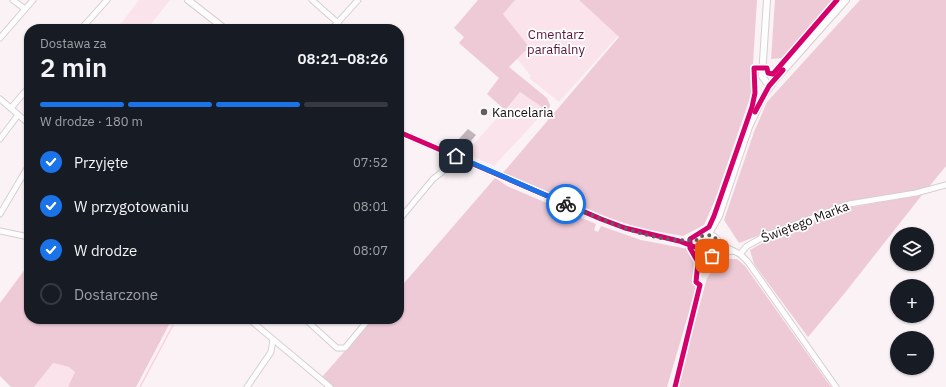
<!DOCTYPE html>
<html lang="pl">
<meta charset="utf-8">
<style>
body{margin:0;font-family:"IBM Plex Sans",sans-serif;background:#20242c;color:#f1f3f6;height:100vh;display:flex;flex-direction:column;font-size:15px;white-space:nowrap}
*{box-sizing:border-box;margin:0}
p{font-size:13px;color:#9ea1a6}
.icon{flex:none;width:22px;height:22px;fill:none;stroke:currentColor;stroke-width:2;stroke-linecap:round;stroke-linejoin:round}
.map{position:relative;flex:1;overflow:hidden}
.side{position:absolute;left:24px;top:24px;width:380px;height:300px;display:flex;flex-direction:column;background:#171b24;border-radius:16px;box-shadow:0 1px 3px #0004}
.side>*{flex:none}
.controls{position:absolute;left:890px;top:227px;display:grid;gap:8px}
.controls a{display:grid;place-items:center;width:44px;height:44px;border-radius:50%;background:#171b24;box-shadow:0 1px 3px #0004;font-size:20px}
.pin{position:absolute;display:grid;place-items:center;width:34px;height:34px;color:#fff;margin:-17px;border-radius:8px;box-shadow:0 2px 6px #0006}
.courier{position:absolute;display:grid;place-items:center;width:40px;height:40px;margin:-20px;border:3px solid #1a73e8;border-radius:50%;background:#fff;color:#222;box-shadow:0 1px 5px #0007}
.head em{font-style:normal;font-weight:600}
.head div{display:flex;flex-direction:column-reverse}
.head{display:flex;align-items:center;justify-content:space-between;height:68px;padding:0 16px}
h1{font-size:26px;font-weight:600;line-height:30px}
.bar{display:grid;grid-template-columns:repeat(4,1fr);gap:6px 4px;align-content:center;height:48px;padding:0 16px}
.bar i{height:5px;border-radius:3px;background:#363941}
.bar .current{background:#1a73e8}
.bar p{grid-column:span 4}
ol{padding:0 16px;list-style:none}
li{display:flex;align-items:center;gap:12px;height:44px}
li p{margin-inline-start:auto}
li .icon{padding:4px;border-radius:50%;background:#1a73e8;color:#fff;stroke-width:4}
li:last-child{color:#9ea1a6}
li i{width:22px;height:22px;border:2px solid #363941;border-radius:50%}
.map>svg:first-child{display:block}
</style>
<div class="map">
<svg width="946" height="387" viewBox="0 0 946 387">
<rect width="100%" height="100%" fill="#faf2f5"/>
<g fill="#fbe3eb">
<polygon points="139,0 170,0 147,29 117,29"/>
<polygon points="515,0 579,0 618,36 559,102 529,78 531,76 491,27"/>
<polygon points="520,92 546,110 494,166 466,153"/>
<polygon points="53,363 69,367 75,372 68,387 34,387"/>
</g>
<g fill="#eecad7">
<polygon points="478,0 515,0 503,14 529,47 509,67 547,98 550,105 549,112 520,92 505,110 487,94 499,78 459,43 464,37 454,28"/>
<polygon points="579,0 757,0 751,95 715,200 704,225 683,236 643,229 606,217 502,174 619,37"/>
<polygon points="775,0 834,0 783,58 771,59"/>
<polygon points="860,0 946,0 946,166 928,188 846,202 739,243 724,220 754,132 767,102"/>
<polygon points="495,178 507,186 596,224 594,230 598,232 601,226 641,240 688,249 697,262 696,288 667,387 333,387 322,377 373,319 399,319 399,289"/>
<polygon points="922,195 844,294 808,337 754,264 750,250 769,239 847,208"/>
<polygon points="729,259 737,259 745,266 831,387 677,387 707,278 717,264"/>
<polygon points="29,264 29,319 172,319 136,387 68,387 75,372 69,367 53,363 34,387 11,387 0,376 0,303"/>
</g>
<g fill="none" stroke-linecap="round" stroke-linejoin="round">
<polyline stroke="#fdd0df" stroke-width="1.5" points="140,387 173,325"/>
</g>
<polygon fill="#c2b5ba" points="468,129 476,135 465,148 457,141"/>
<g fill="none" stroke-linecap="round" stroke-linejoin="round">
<defs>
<g id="minor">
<polyline points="13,0 25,9"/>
<polyline points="312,0 338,23"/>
<polyline points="81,29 107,0"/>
<polyline points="332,29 358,0"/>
<polyline points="0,38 33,0"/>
<polyline points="0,99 29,124"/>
<polyline points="11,108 29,87"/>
<polyline points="0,139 18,115"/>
<polyline points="0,214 29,165"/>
<polyline points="399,220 433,179 451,165 456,156"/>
<polyline points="0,231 29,237"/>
<polyline points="719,244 740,254 748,262 836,387"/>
<polyline points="717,253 733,251"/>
<polyline points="740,254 747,246 767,235 849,204 916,193 946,185"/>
<polyline points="249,319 330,387"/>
<polyline points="305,319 337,348 345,348 369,319"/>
<polyline points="247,387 271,352 273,340"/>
</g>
<g id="tertiary">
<polyline points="188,0 225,29"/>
<polyline points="767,0 762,76 769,86"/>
<polyline points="399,132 601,219 625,228 679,241 697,247"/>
<circle cx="708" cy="246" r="11"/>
<polyline points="708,235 719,216 749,127 763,97 775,80 846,0"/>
</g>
</defs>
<use href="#minor" stroke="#d7ced1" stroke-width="7"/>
<use href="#tertiary" stroke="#d7ced1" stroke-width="8"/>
<use href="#minor" stroke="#fefdfe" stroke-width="5"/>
<use href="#tertiary" stroke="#fefdfe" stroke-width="6"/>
<defs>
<g id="cycleway">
<polyline points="755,112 769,86 783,70"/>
<polyline points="399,132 601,219 625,228 679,241 695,247"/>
<polyline points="675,387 700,285 696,282 698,262 690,248 690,239 709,227 714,216 752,107 755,93 754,68 767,68 768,73 773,74 837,0"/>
</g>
</defs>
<use href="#cycleway" stroke="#fff" stroke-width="8"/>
<use href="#cycleway" stroke="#d6006c" stroke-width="5"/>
</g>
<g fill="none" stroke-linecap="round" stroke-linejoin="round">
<path stroke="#665c60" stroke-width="4" stroke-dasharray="0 7.2" d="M566 204C607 221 652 244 698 240L702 236 711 235C721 240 721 251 712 256"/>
<polyline stroke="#1a73e8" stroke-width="5" points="456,156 566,204"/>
</g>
<circle fill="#665c60" stroke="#fff" stroke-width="1.5" cx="484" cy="112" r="4"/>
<g text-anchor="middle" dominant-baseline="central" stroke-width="3.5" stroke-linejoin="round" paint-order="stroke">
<g font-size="13" fill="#5a1635" stroke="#fff">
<text x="556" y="34">Cmentarz<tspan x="556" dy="15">parafialny</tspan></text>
</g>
<g font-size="13" fill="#160b0f" stroke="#fff" text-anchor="start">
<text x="492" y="112">Kancelaria</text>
</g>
<g font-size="13" fill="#160b0f" stroke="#fff">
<text transform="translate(805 222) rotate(-21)">Świętego Marka</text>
</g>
</g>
</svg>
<div class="controls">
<a><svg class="icon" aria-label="layers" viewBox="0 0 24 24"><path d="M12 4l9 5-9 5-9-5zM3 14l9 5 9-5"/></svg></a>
<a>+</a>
<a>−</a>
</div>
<div class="pin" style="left:712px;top:256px;background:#ea580c"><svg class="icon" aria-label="bag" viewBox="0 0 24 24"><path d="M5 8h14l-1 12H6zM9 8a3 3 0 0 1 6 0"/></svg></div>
<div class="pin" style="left:456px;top:156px;background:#1f2937"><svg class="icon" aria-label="home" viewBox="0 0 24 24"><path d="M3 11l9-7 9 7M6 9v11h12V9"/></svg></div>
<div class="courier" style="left:566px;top:204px"><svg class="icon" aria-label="bike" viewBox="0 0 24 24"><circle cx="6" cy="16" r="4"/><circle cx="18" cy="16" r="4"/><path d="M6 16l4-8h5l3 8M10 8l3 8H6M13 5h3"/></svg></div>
<section class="side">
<div class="head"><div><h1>2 min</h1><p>Dostawa za</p></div><em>08:21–08:26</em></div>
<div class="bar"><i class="current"></i><i class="current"></i><i class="current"></i><i></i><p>W drodze · 180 m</p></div>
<ol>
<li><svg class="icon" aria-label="check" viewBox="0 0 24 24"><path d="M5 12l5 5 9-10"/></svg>Przyjęte<p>07:52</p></li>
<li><svg class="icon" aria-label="check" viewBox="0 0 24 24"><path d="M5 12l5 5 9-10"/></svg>W przygotowaniu<p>08:01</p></li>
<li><svg class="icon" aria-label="check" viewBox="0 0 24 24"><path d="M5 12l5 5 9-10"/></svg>W drodze<p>08:07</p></li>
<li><i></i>Dostarczone</li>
</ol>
</section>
</div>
